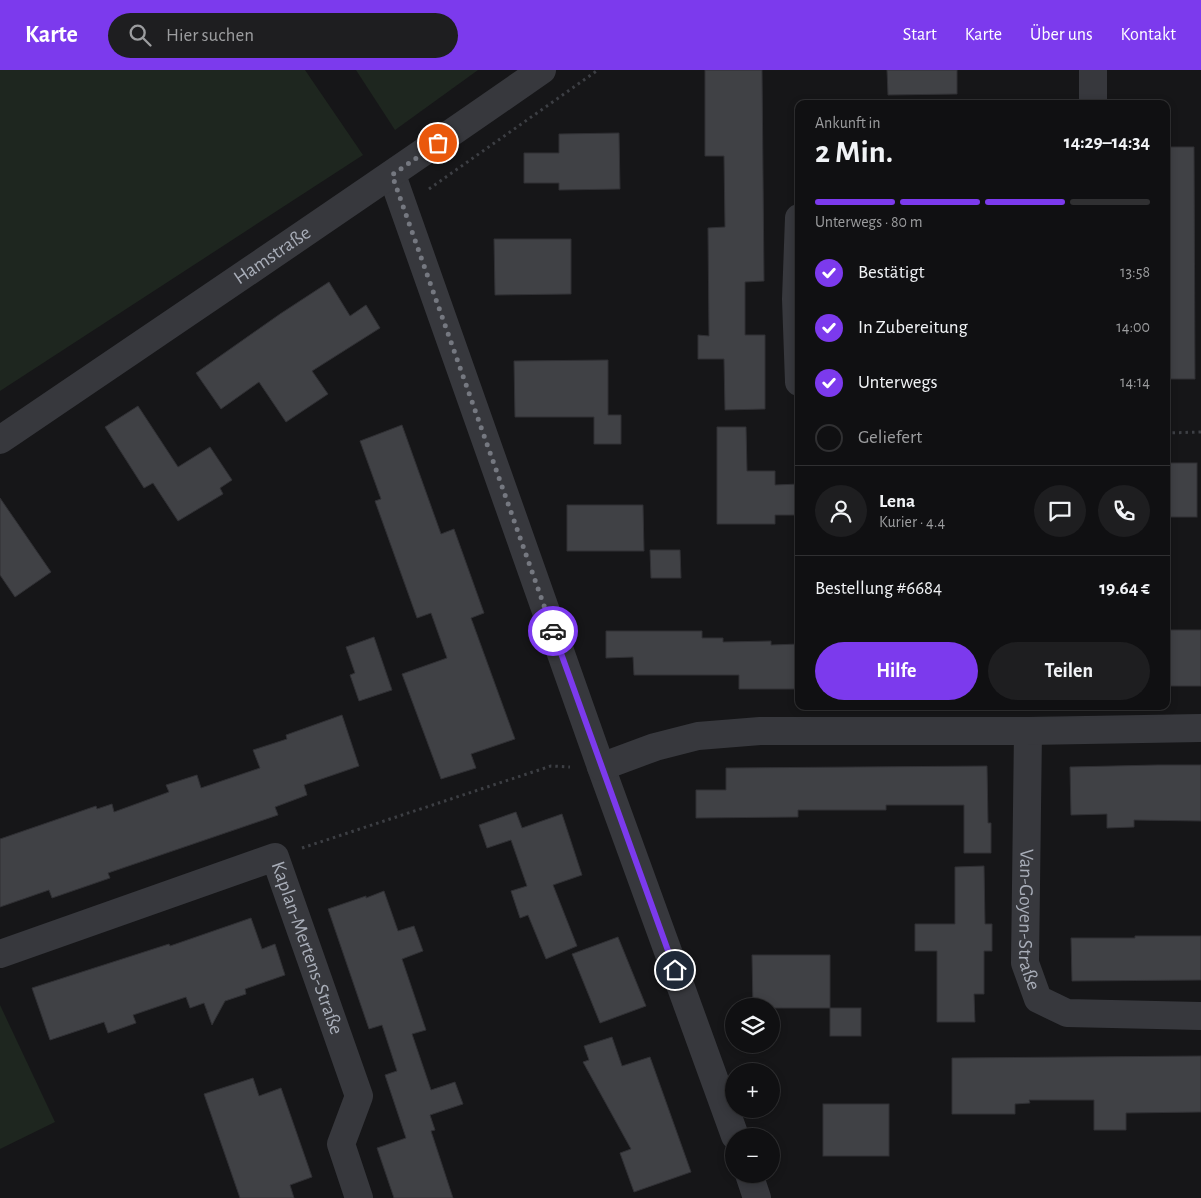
<!DOCTYPE html>
<html lang="de">
<meta charset="utf-8">
<style>
body{margin:0;font-family:"Alegreya Sans",sans-serif;background:#1e1e20;color:#f1f3f6;height:100vh;display:flex;flex-direction:column;font-size:19px;white-space:nowrap}
*{box-sizing:border-box;margin:0}
p{font-size:16px;color:#9c9d9f}
.icon{flex:none;width:28px;height:28px;fill:none;stroke:currentColor;stroke-width:2;stroke-linecap:round;stroke-linejoin:round}
.map{position:relative;flex:1;overflow:hidden}
.sheet{position:absolute;left:795px;top:30px;width:375px;height:610px;display:flex;flex-direction:column;background:#101012;border-radius:10px;box-shadow:0 2px 8px #0003,0 0 0 1px #303032}
.sheet>*{flex:none}
.fabs{position:absolute;left:725px;top:928px;display:grid;gap:10px}
.fabs a{display:grid;place-items:center;width:55px;height:55px;border-radius:50%;background:#101012;box-shadow:0 2px 8px #0003,0 0 0 1px #303032;font-size:25px}
.pin{position:absolute;display:grid;place-items:center;width:42px;height:42px;color:#fff;margin:-21px;border:2px solid #fff;border-radius:50%;box-shadow:0 1px 5px #0007}
.courier{position:absolute;display:grid;place-items:center;width:50px;height:50px;margin:-25px;border:4px solid #7c3aed;border-radius:50%;background:#fff;color:#222;box-shadow:0 1px 6px #0007}
.summary em{font-style:normal;font-weight:700}
.summary div{display:flex;flex-direction:column-reverse}
.summary{display:flex;align-items:center;justify-content:space-between;height:85px;padding:0 20px}
h1{font-size:32px;font-weight:700;line-height:38px}
.bar{display:grid;grid-template-columns:repeat(4,1fr);gap:8px 5px;align-content:center;height:60px;padding:0 20px}
.bar i{height:6px;border-radius:4px;background:#303032}
.bar .selected{background:#7c3aed}
.bar p{grid-column:span 4}
.line{display:flex;align-items:center;gap:12px;padding:0 20px;border-top:1px solid #303032}
.line div{flex:1}
.round{display:grid;place-items:center;flex:none;width:52px;height:52px;border-radius:26px;background:#1e1e20}
ol{padding:0 20px;list-style:none}
li{display:flex;align-items:center;gap:15px;height:55px}
li p{margin-inline-start:auto}
li .icon{padding:5px;border-radius:50%;background:#7c3aed;color:#fff;stroke-width:4}
li:last-child{color:#9c9d9f}
li i{width:28px;height:28px;border:2px solid #303032;border-radius:50%}
.button{display:flex;gap:10px;margin-top:auto;padding:10px 20px}
.button a{flex:1;height:58px;border-radius:30px;background:#7c3aed;color:#fff;font-size:20px;font-weight:700;line-height:58px;text-align:center}
.button a+a{background:#1e1e20;color:#f1f3f6}
header{display:flex;align-items:center;gap:30px;box-sizing:border-box;height:70px;padding:0 25px;background:#7c3aed;color:#fff}
header strong{font-size:24px}
nav{display:flex;gap:28px;margin-inline-start:auto;font-size:18px}
.search{width:350px;height:45px;background:#1e1e20;display:flex;align-items:center;gap:12px;box-sizing:border-box;padding:0 18px;border-radius:28px;color:#9c9d9f;font-size:19px}
.map>svg:first-child{display:block}
</style>
<header>
<strong>Karte</strong>
<div class="search"><svg class="icon" aria-label="search" viewBox="0 0 24 24"><circle cx="10" cy="10" r="6"/><path d="M15 15l6 6"/></svg>Hier suchen</div>
<nav><a>Start</a><a>Karte</a><a>Über uns</a><a>Kontakt</a></nav>
</header>
<div class="map">
<svg width="1201" height="1128" viewBox="0 0 1201 1128">
<rect width="100%" height="100%" fill="#161618"/>
<g fill="#1e261f">
<polygon points="0,0 305,0 363,85 0,321"/>
<polygon points="356,0 478,0 395,60"/>
<polygon points="0,935 55,1052 0,1079"/>
</g>
<g fill="#404145" stroke="#303034">
<polygon points="705,0 762,0 764,211 745,212 745,265 765,265 765,339 725,340 724,289 698,289 698,265 709,266 708,158 725,157 724,86 705,86"/>
<polygon points="887,0 957,0 957,24 888,25"/>
<polygon points="619,63 620,119 559,120 559,113 524,113 524,83 559,83 559,64"/>
<polygon points="1166,77 1194,77 1195,309 1166,309 1166,213 1170,213 1169,148 1166,148"/>
<polygon points="494,169 571,169 571,224 495,225"/>
<polygon points="329,212 350,246 366,235 380,258 312,301 328,324 286,352 259,312 221,339 196,303 280,244"/>
<polygon points="608,290 608,345 621,345 621,374 594,374 594,347 515,347 514,291"/>
<polygon points="138,336 178,397 210,377 232,410 220,418 223,424 178,451 153,413 144,418 105,357"/>
<polygon points="402,355 441,464 454,459 484,543 471,548 515,669 471,684 476,698 441,709 402,604 447,588 431,543 417,548 375,431 381,429 360,371"/>
<polygon points="717,357 746,357 747,401 775,401 775,415 799,414 799,445 775,445 775,454 717,454"/>
<rect x="1166" y="393" width="31" height="54"/>
<polygon points="0,428 51,502 15,527 0,505"/>
<polygon points="567,435 643,435 644,481 567,481"/>
<polygon points="650,480 680,480 681,508 651,508"/>
<rect x="1166" y="560" width="35" height="56"/>
<polygon points="606,561 702,561 702,568 723,568 723,572 771,571 771,575 799,574 799,619 739,619 739,605 634,605 633,587 606,588"/>
<polygon points="374,567 392,620 359,631 350,605 355,603 346,577"/>
<polygon points="342,645 359,696 304,715 307,725 275,737 278,745 108,803 110,808 52,828 49,820 0,837 0,769 96,736 97,739 112,734 114,742 169,722 166,715 197,705 201,718 260,698 253,680 287,669 286,665"/>
<polygon points="1157,695 1201,695 1201,751 1134,750 1134,757 1107,758 1107,744 1071,745 1070,697"/>
<polygon points="987,696 988,753 991,753 991,783 964,783 964,735 886,735 886,740 798,740 798,747 696,748 696,720 726,720 726,698"/>
<polygon points="516,742 522,758 562,744 582,805 553,815 577,876 546,889 528,845 520,848 511,821 527,816 511,770 487,778 479,755"/>
<polygon points="984,796 985,854 992,854 992,881 984,881 984,924 974,924 975,952 937,952 937,881 915,881 915,854 955,854 955,797"/>
<polygon points="384,821 398,861 414,856 423,881 402,889 426,960 412,964 431,1020 455,1012 463,1034 430,1045 435,1060 431,1061 453,1128 394,1128 377,1078 406,1068 385,1005 397,1001 382,955 369,959 328,839 366,826 366,828"/>
<polygon points="251,848 262,879 275,874 285,905 245,919 246,924 225,931 212,955 204,933 190,938 186,927 133,945 136,953 108,963 104,952 50,970 32,918 169,874 170,876"/>
<polygon points="1135,866 1201,866 1201,910 1072,911 1071,868 1135,868"/>
<polygon points="618,867 646,936 600,953 572,884"/>
<polygon points="752,885 830,885 830,938 771,938 771,936 753,936"/>
<rect x="830" y="938" width="31" height="28"/>
<polygon points="612,967 622,996 650,987 691,1102 634,1122 620,1083 631,1079 583,992 589,990 584,976"/>
<polygon points="1201,986 1201,1042 1126,1043 1126,1060 1094,1060 1094,1030 1029,1030 1030,1033 1015,1034 1015,1044 952,1044 952,988"/>
<polygon points="253,1008 259,1026 281,1018 312,1107 290,1115 294,1128 240,1128 204,1024"/>
<rect x="823" y="1034" width="66" height="52"/>
</g>
<g fill="none" stroke-linecap="round" stroke-linejoin="round">
<g stroke="#3d3f44" stroke-width="3" stroke-dasharray="2.5 4" stroke-linecap="butt">
<polyline points="429,119 598,0"/>
<polyline points="1166,363 1201,362"/>
<polyline points="302,778 551,696 570,697"/>
</g>
<g stroke="#37383d" stroke-width="28">
<polyline points="1093,34 1093,0"/>
<polyline points="392,105 601,697 735,1066"/>
<polyline points="799,148 796,229 799,312"/>
<path id="s1" d="M1028 661 1025 893 1038 929 1067 943 1201 946"/>
<polyline points="601,697 655,677 698,666 760,661 1028,661 1201,658"/>
<path id="s2" d="M0 884 275 787 359 1026 341 1074 359 1128"/>
<polyline points="749,1104 757,1128"/>
</g>
<path stroke="#37383d" stroke-width="28" id="s3" d="M0 370C181 247 363 125 542 0"/>
</g>
<g fill="none" stroke-linecap="round" stroke-linejoin="round">
<polyline stroke="#757880" stroke-width="5" stroke-dasharray="0 9" points="438,73 392,105 553,561"/>
<polyline stroke="#7c3aed" stroke-width="6" points="553,561 675,900"/>
</g>
<g text-anchor="middle" dominant-baseline="central" stroke-width="4.5" stroke-linejoin="round" paint-order="stroke">
<g font-size="20" fill="#a8adb8" stroke="#111113">
<text stroke="none"><textPath href="#s3" startOffset="329">Hamstraße</textPath></text>
<text stroke="none"><textPath href="#s1" startOffset="189">Van-Goyen-Straße</textPath></text>
<text stroke="none"><textPath href="#s2" startOffset="388">Kaplan-Mertens-Straße</textPath></text>
</g>
</g>
</svg>
<div class="fabs">
<a><svg class="icon" aria-label="layers" viewBox="0 0 24 24"><path d="M12 4l9 5-9 5-9-5zM3 14l9 5 9-5"/></svg></a>
<a>+</a>
<a>−</a>
</div>
<div class="pin" style="left:438px;top:73px;background:#ea580c"><svg class="icon" aria-label="bag" viewBox="0 0 24 24"><path d="M5 8h14l-1 12H6zM9 8a3 3 0 0 1 6 0"/></svg></div>
<div class="pin" style="left:675px;top:900px;background:#1f2937"><svg class="icon" aria-label="home" viewBox="0 0 24 24"><path d="M3 11l9-7 9 7M6 9v11h12V9"/></svg></div>
<div class="courier" style="left:553px;top:561px"><svg class="icon" aria-label="car" viewBox="0 0 24 24"><path d="M5 17H2v-5l4-1 3-4h7l3 4 3 1v5h-3M9 17h6M6 11h13"/><circle cx="7" cy="17" r="2"/><circle cx="17" cy="17" r="2"/></svg></div>
<section class="sheet">
<div class="summary"><div><h1>2 Min.</h1><p>Ankunft in</p></div><em>14:29–14:34</em></div>
<div class="bar"><i class="selected"></i><i class="selected"></i><i class="selected"></i><i></i><p>Unterwegs · 80 m</p></div>
<ol>
<li><svg class="icon" aria-label="check" viewBox="0 0 24 24"><path d="M5 12l5 5 9-10"/></svg>Bestätigt<p>13:58</p></li>
<li><svg class="icon" aria-label="check" viewBox="0 0 24 24"><path d="M5 12l5 5 9-10"/></svg>In Zubereitung<p>14:00</p></li>
<li><svg class="icon" aria-label="check" viewBox="0 0 24 24"><path d="M5 12l5 5 9-10"/></svg>Unterwegs<p>14:14</p></li>
<li><i></i>Geliefert</li>
</ol>
<div class="line" style="height:90px"><a class="round"><svg class="icon" aria-label="person" viewBox="0 0 24 24"><circle cx="12" cy="8" r="4"/><path d="M4 21q1-7 8-7t8 7"/></svg></a><div><b>Lena</b><p>Kurier · 4.4</p></div><a class="round"><svg class="icon" aria-label="chat" viewBox="0 0 24 24"><path d="M4 5h16v11H9l-5 4z"/></svg></a><a class="round"><svg class="icon" aria-label="phone" viewBox="0 0 24 24"><path d="M5 4h4l2 5-3 2q2 4 5 5l2-3 5 2v4C11 20 4 13 5 4z"/></svg></a></div>
<div class="line" style="height:65px"><div>Bestellung #6684</div><b>19.64 €</b></div>
<div class="button"><a>Hilfe</a><a>Teilen</a></div>
</section>
</div>
